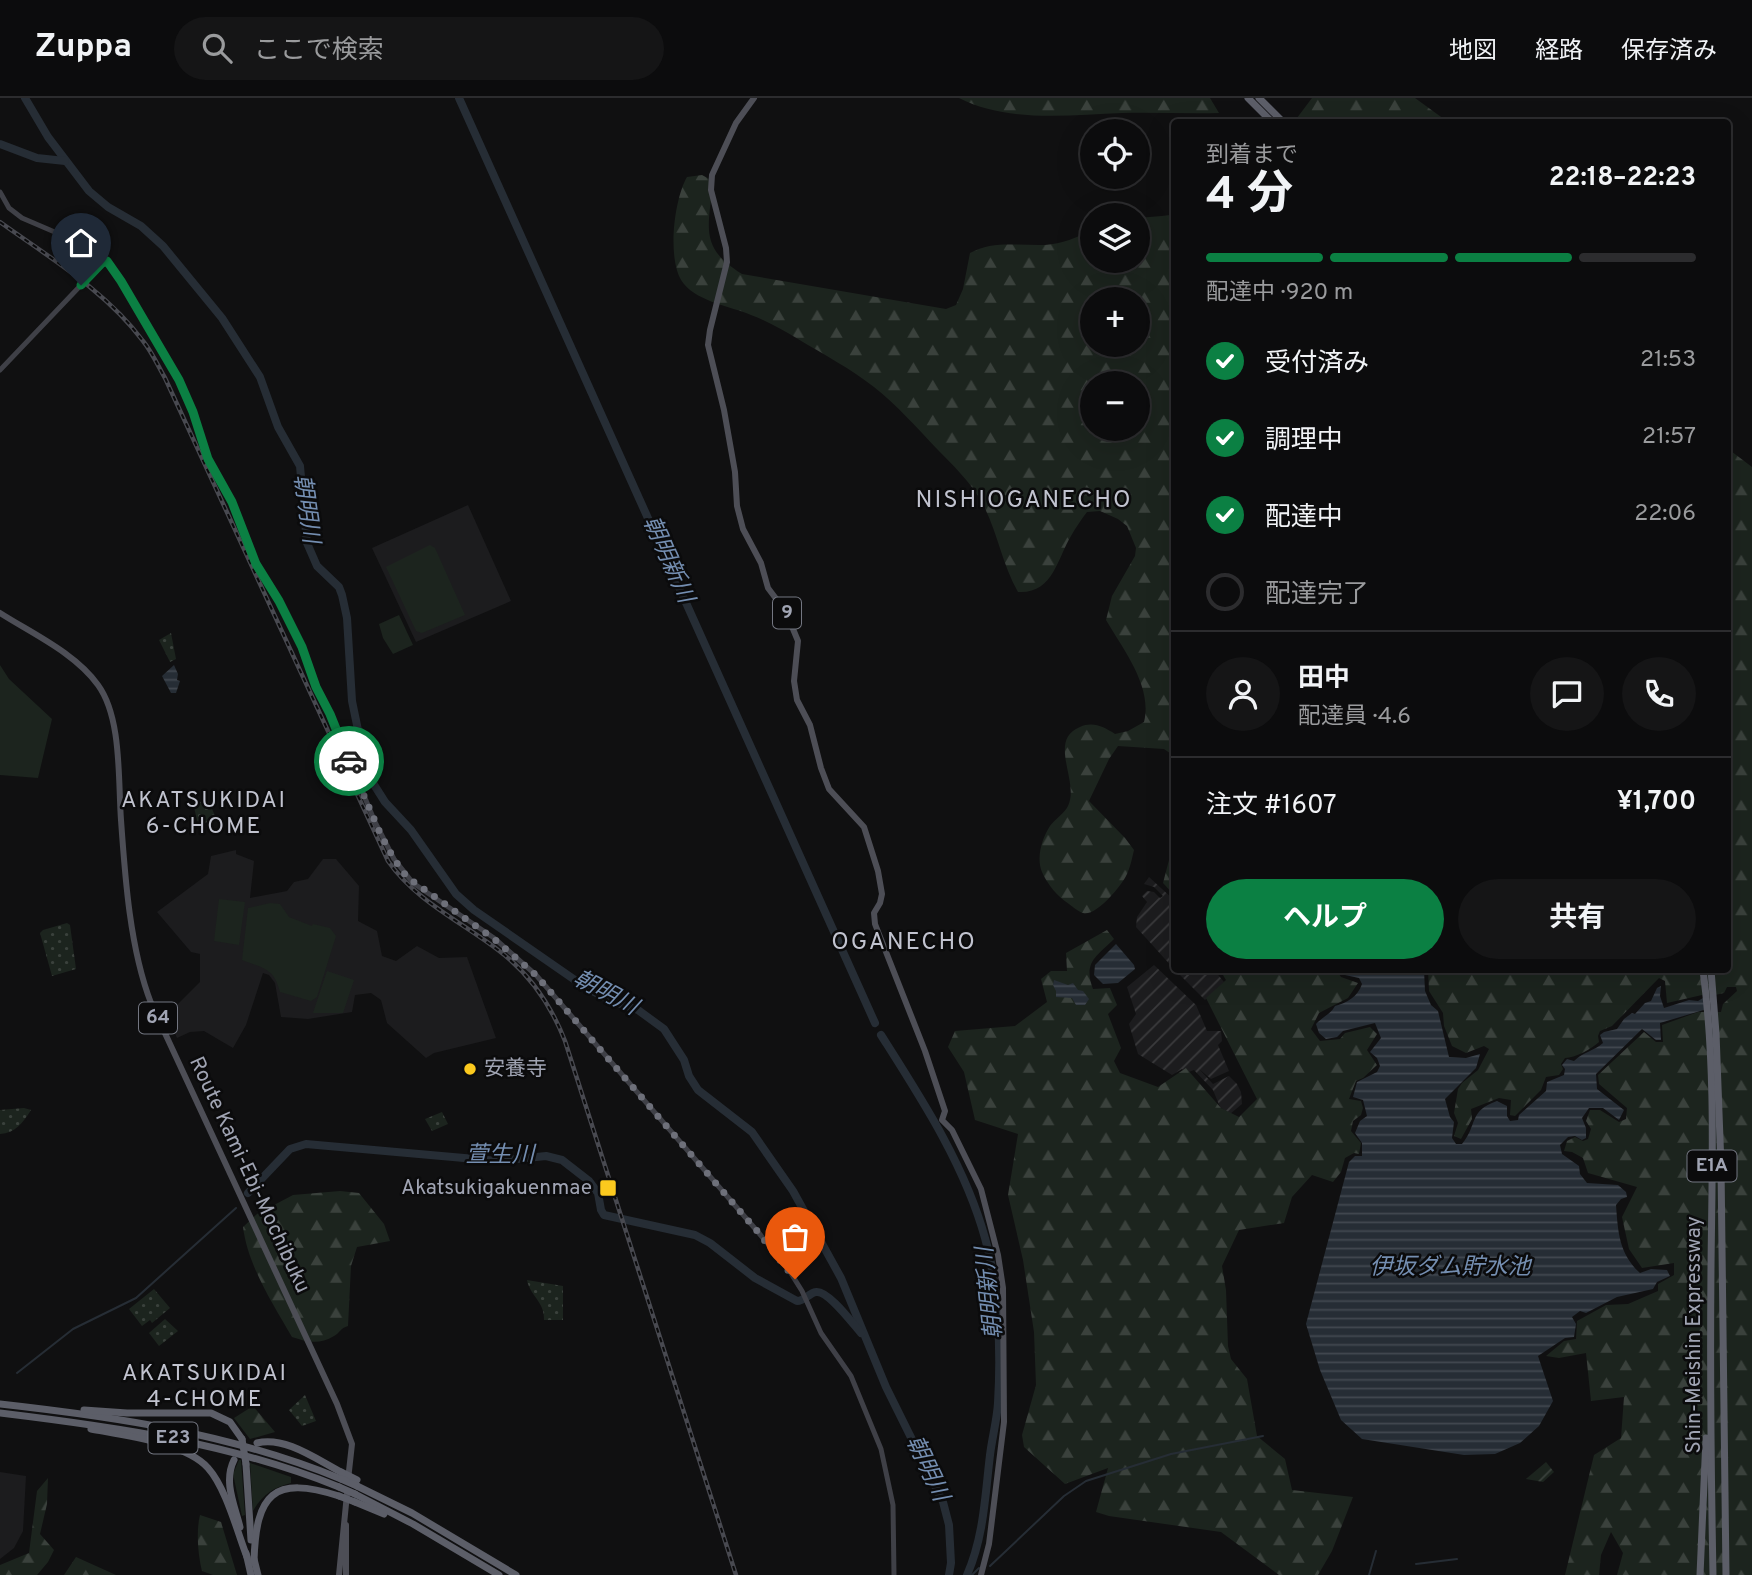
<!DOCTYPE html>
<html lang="ja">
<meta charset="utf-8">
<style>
body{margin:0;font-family:Overpass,"Noto Sans JP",sans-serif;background:#151516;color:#f1f3f6;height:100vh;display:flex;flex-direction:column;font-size:26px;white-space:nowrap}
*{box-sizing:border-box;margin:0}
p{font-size:23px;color:#9a9b9d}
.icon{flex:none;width:38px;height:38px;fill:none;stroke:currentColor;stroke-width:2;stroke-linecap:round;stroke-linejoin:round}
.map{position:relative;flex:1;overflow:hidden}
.sheet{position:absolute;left:1171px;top:21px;width:560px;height:854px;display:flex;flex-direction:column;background:#0c0c0d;border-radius:7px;box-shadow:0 7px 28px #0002,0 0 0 2px #2c2c2e}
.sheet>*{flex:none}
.controls{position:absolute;left:1080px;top:21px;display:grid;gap:14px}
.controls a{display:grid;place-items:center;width:70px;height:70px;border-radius:50%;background:#0c0c0d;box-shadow:0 7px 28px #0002,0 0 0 2px #2c2c2e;font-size:35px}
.pin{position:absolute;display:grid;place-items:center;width:60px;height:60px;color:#fff;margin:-72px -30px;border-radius:50% 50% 50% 0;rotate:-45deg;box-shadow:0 0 7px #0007}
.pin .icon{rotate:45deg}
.courier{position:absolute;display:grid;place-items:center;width:70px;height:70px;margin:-35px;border:5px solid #0b8043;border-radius:50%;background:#fff;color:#222;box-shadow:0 2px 9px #0007}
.overview em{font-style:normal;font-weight:700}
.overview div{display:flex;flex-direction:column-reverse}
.overview{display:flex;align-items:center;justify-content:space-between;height:119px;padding:0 35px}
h1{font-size:46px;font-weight:700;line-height:52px}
.bar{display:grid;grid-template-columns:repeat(4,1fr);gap:10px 7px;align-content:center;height:84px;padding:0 35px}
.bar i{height:9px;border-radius:5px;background:#2c2c2e}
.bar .on{background:#0b8043}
.bar p{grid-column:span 4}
.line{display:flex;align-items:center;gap:18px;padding:0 35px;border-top:2px solid #2c2c2e}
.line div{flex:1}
.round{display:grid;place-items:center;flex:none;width:74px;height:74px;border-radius:37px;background:#151516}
ol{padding:0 35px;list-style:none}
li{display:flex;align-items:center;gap:21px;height:77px}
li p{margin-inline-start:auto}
li .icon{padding:7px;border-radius:50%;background:#0b8043;color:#fff;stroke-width:4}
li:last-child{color:#9a9b9d}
li i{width:38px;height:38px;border:4px solid #2c2c2e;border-radius:50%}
.primary-button{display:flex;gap:14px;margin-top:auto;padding:14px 35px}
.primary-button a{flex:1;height:80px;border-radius:42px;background:#0b8043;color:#fff;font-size:28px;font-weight:700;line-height:80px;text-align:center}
.primary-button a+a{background:#151516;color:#f1f3f6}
header{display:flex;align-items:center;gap:42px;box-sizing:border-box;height:98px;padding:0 35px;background:#0c0c0d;border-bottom:2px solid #2c2c2e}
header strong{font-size:33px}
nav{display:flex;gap:38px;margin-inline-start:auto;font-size:24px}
.search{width:490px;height:63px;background:#151516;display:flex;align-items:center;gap:18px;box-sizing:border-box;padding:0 24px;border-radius:38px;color:#9a9b9d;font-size:26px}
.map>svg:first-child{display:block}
</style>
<header>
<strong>Zuppa</strong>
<div class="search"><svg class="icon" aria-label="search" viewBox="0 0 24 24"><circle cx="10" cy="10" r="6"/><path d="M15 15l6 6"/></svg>ここで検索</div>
<nav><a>地図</a><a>経路</a><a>保存済み</a></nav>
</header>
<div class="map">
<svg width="1752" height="1477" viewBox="0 0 1752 1477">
<defs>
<pattern id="industrial-furrows" width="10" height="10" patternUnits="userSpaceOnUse" patternTransform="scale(1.75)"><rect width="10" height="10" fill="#1c1c1e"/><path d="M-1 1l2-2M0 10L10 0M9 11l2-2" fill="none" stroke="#3a3a3c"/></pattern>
<pattern id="forest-firs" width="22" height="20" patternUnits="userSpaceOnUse" patternTransform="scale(1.75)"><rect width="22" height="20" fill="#1c241e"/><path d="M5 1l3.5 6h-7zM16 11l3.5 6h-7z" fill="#3a413c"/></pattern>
<pattern id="park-dots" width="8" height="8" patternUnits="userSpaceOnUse" patternTransform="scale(1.75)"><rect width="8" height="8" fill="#1c241e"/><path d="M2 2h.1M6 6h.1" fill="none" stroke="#3a413c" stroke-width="1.8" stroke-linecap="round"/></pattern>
<pattern id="garden-furrows" width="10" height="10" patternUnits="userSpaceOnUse" patternTransform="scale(1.75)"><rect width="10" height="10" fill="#1c241e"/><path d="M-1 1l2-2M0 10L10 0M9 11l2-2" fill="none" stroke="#3a413c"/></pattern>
<pattern id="water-rules" width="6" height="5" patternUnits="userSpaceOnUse" patternTransform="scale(1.75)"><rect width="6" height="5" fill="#262d35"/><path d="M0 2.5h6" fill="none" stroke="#424850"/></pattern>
</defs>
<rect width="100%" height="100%" fill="#101011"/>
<g fill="#1c1c1e">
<polygon points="468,407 511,503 416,544 372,450"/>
<polygon points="236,752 236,756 254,763 250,800 287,793 294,784 308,781 323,761 336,761 359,788 358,823 377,833 382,858 396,863 417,848 439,860 467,859 496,940 434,955 426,960 387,925 381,902 371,895 355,897 352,914 308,921 281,919 275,885 269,877 263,875 246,927 233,950 204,933 190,934 177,940 167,917 200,884 200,856 191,854 157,814 208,776 211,758"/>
<polygon points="0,1374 26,1378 23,1433 14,1450 0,1461"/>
</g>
<g fill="url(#industrial-furrows)">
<polygon points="1149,779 1174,802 1174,871 1136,829 1137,819 1147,804 1142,798 1147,793 1154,794 1160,800 1163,798 1154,789 1144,786"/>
<polygon points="1154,867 1196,907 1207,933 1221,933 1222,943 1218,947 1229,973 1211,981 1199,971 1213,986 1229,978 1237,986 1241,994 1242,1006 1230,1016 1220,1009 1213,992 1194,972 1186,975 1182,971 1172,977 1138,956 1129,926 1136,916 1127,889"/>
<polygon points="1175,872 1214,872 1224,884 1205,902"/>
</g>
<g fill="#1c241e">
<polygon points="430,447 435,450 465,517 422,535 416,533 386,469"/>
<polygon points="399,517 413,547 393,556 383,540 379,526"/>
<polygon points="0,567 9,581 52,621 38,680 0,677"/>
<polygon points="219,801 245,804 239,847 214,843"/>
<path d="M270 805 280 806 289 819 312 828 313 826 330 830 336 838 317 899 311 903 280 894C274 870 263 870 242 862L248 810Z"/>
<polygon points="327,873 354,882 343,915 313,915"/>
<polygon points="239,1362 241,1362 245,1417 242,1418 233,1376"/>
<path d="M250 1365 291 1379V1385C274 1389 262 1397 253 1413Z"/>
</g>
<g fill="url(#forest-firs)" fill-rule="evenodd">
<path d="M959 0H1210L1219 15C1187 16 1154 14 1122 15 1069 17 1008 25 959 0Z"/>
<polygon points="1312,0 1415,0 1448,24 1294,24"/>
<path d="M702 77 713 83C709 129 698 149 742 176L946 211 956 207 963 191 970 155C993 142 1020 148 1045 147 1062 146 1077 139 1092 133V163H1138V120L1174 117V658L1164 651 1118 648 1109 661 1089 703 1125 740 1134 752C1132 760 1130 771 1126 778 1121 788 1096 819 1083 815 1079 814 1073 809 1069 806 1058 799 1047 786 1042 774 1036 760 1042 740 1050 728 1055 721 1065 715 1068 708 1080 684 1047 642 1080 629 1093 623 1104 629 1115 636L1128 633 1144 624C1153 589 1123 551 1106 522L1112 498 1135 458 1136 450 1127 428 1118 421 1100 413 1087 414C1081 422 1076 429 1071 438 1057 461 1053 496 1018 494 1001 464 997 430 980 401 969 383 953 367 938 352 918 331 897 307 874 289 851 271 823 256 798 241 783 232 767 223 751 217 730 208 699 204 684 186 666 165 674 101 687 79ZM1092 201H1138V247H1092ZM1092 285H1138V331H1092Z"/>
<path d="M1727 350 1752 369V1477H1617L1623 1455 1611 1434 1601 1457 1599 1477H1565L1594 1357 1621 1340 1624 1299 1591 1303 1586 1255 1559 1260 1546 1258 1564 1243 1576 1241 1577 1223 1606 1207 1628 1206 1658 1193V1186L1674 1177V1165L1642 1170 1629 1151 1622 1119 1637 1089 1588 1075 1583 1060 1572 1054 1564 1053 1567 1043 1575 1039 1583 1043 1588 1041 1591 1031 1586 1023 1590 1012H1600L1619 1024 1626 1021 1627 1010 1599 986 1598 977 1644 934 1656 944H1663L1662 927 1698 914H1721L1723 906 1737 893 1736 889H1727L1724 895 1706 899 1702 897 1667 905 1665 883 1659 880 1612 928 1600 933 1598 938 1599 944C1591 951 1575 960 1565 960L1561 966 1563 971 1559 977 1546 979 1541 992 1515 1018 1510 1017 1511 1002 1499 1000 1471 1011 1472 1021 1461 1041 1454 1038 1458 1025 1454 1015 1458 991 1462 985 1478 972 1489 951 1484 948 1466 955 1452 948 1444 928 1443 915 1429 893 1428 872H1727Z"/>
<polygon points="1174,754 1174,797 1163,785 1169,762"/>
<path d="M1107 832 1114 841C1096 859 1083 864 1093 891L1110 890 1117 907 1108 916 1121 950 1114 963 1120 975 1158 989 1186 970 1221 1010 1239 1019 1257 1001 1206 900 1226 882 1220 872H1336L1341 879 1358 885 1348 900 1319 915 1311 931 1320 943 1340 941 1345 935 1370 929 1377 936 1367 952 1377 967 1363 980 1356 983 1349 1001 1361 1003 1363 1010 1361 1017 1353 1023 1351 1033 1361 1045 1359 1056 1354 1055 1345 1060 1341 1074 1333 1084 1312 1077 1292 1099 1284 1125 1239 1132 1222 1168 1226 1192 1228 1248 1231 1261 1247 1281 1257 1338 1285 1361 1292 1392 1353 1399 1332 1453 1318 1477H1279L1221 1434 1109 1418 1096 1414 1108 1370 1065 1386 1024 1349 1022 1337 1036 1287 1034 1234 1023 1162 1008 1097 1018 1036 975 1022 964 974 948 949 955 933 1015 928 1047 904 1041 881 1051 873H1067L1066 855Z"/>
<path d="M340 1093 359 1095 384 1126 390 1143 357 1149 351 1168 348 1228C340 1230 340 1235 334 1238 319 1247 307 1244 292 1239 273 1206 248 1168 243 1129L257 1116 293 1097Z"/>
<polygon points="253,1308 275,1334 250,1341 234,1320"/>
<polygon points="48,1380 47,1406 40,1436 54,1452 48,1464 37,1477 0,1477 0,1467 29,1455 37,1393"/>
<path d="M200 1417 221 1424 237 1477H213L202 1473C198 1457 196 1433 200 1417Z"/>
<polygon points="76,1459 116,1477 117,1477 64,1477"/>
</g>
<g fill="url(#park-dots)">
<polygon points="171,535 176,561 170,564 159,542"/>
<polygon points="206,703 209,704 216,720 215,723 198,726 193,705"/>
<polygon points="67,825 70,827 76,871 52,878 40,835 43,832"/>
<path d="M24 1010 31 1012C23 1025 15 1035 0 1036V1012Z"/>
<polygon points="442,1014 448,1026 432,1033 425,1021"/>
<path d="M527 1182 563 1188V1222H544C545 1204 530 1198 527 1182Z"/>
<polygon points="154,1191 170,1210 152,1225 150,1222 142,1228 129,1211"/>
<polygon points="165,1221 178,1233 159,1248 149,1235"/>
<polygon points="305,1297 316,1323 302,1328 289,1312"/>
</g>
<polygon fill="url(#garden-furrows)" points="1546,1364 1554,1374 1543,1384 1526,1381"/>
<g fill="url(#water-rules)">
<polygon points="174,567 178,576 177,582 180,583 176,595 171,595 162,578"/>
<polygon points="1116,846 1134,867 1135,871 1118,885 1103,886 1094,877 1095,867"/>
<path d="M1339 872H1424L1425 893 1431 907 1438 913 1449 959 1466 960 1480 956 1476 970 1445 1001 1450 1019 1454 1024 1452 1040 1456 1046H1462C1478 1027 1468 1013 1497 1003L1507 1008V1018L1510 1023 1518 1022 1519 1017 1546 993 1547 984 1564 977 1565 971 1562 967 1567 961 1574 963C1583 954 1594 953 1603 945L1600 937 1604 934 1617 931 1624 921 1632 915 1635 916 1645 905 1651 903 1657 890 1661 888 1660 898 1664 910 1689 902 1698 903 1703 900 1707 911 1660 925 1661 942H1656L1642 931 1596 976 1597 991 1624 1012 1619 1022 1603 1010H1589L1582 1020 1586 1030V1040L1582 1042 1575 1038 1568 1039 1560 1047 1562 1056 1579 1068 1580 1076 1587 1085 1618 1087 1626 1094 1627 1099 1621 1101 1616 1107C1618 1134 1619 1156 1640 1175L1651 1171 1667 1172 1670 1178 1657 1184 1653 1191 1617 1199 1586 1215 1580 1213 1572 1219 1576 1226 1574 1239 1565 1240 1538 1258 1553 1303 1539 1328 1520 1345 1495 1356 1464 1357 1362 1341 1341 1322 1320 1272 1306 1226 1349 1064 1355 1058H1362V1045L1355 1035 1360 1023 1367 1018 1363 1002 1353 999 1357 984 1377 974 1380 968 1377 960 1370 954 1381 940 1375 925 1343 933 1337 939 1326 941 1319 935 1316 926C1322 919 1330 917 1335 908 1346 905 1358 899 1362 886L1359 880 1345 877Z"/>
<polygon points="1054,882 1068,887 1073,885 1078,892 1083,893 1089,901 1085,907 1076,907 1072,900 1056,899 1056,893 1053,887"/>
</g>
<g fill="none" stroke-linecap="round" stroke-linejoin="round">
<g stroke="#262d35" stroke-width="2">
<polyline points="17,1275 73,1231 136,1200 236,1110"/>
<polyline points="1416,1466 1457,1461"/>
<polyline points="990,1468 1064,1398 1086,1383 1171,1356 1263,1338"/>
<polyline points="972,1477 979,1470"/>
<polyline points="1369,1477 1376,1453"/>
</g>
<g stroke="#262d35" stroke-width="8">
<polyline points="25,0 48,39 89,93 108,109 141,128 163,148 222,220 260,279 278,329 300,368 307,445 317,468 339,489 342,497 347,520 352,603 358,632 357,650 359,663 385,704 411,732 456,796 474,812 585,889 609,902 638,912 664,931 684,962 689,978 698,992 752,1034 793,1093 841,1180 886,1289 943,1404 949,1427 951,1465 949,1477"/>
<polyline points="459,0 875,925"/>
<polyline points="0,46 37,60 65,63"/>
<path d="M881 937C921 1000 965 1067 985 1140 999 1188 1001 1255 998 1305 997 1322 992 1340 990 1357 985 1398 984 1438 967 1477"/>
<path d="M248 1095 290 1051 306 1046 498 1063 546 1058 562 1062 589 1083 598 1095 601 1112 604 1117 695 1137 710 1145 755 1180 797 1203C805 1203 809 1195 816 1194 828 1192 853 1226 861 1235"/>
</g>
<g stroke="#3f4047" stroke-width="5">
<polyline points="0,94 9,110 22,120 99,153 121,183 179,282 193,314 208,361 231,404 253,461 279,503 302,549 316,589 330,616 375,724 394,761 413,785 494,840 536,877 758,1134 787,1169 802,1193 821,1235 851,1278 881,1351 893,1407 894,1477"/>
<polyline points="0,272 102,165 107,163"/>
</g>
<g stroke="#4d4e56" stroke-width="6">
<polyline points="754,0 736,25 712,77 711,92 726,150 727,164 710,232 708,247 724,312 735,374 737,408 743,431 761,465 768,490 786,514 798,543 794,583 797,602 810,627 821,670 829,691 864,729 878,773 882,796 880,805 874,815 875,826 925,953 945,1013 942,1022 952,1032 981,1091 998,1157 1003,1190 1004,1324 989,1446 981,1477"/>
<path d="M0 515C33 536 75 555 98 587 122 620 118 682 121 722 125 779 130 851 151 905L337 1306 352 1346 348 1382"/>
<polyline points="339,1477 347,1396"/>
<polyline points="346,1477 346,1427"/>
</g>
<g stroke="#5c5e68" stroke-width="7">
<polyline points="1248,0 1272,24"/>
<polyline points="1259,0 1283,24"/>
<path d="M1703 872C1716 970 1712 1070 1711 1169 1710 1272 1711 1374 1713 1477"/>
<polyline points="1711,872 1716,935 1721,1068 1726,1477"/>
<path d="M0 1306C117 1319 232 1336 341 1381"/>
<polyline points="84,1312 127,1315 211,1315 230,1324 242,1341"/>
<path d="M0 1315C116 1329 230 1345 339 1389"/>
<path d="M91 1331C123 1337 186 1345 208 1370 226 1390 237 1433 247 1459"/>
<path d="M257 1345C285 1338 316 1361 341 1374"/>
<path d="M234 1362C223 1384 235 1408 240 1429"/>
<polyline points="246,1366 251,1442"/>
<polyline points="357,1388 412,1415 516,1477"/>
<polyline points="355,1396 413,1426 499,1477"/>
<polyline points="355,1404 384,1416"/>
<polyline points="246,1455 251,1477"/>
<polyline points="254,1461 258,1477"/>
<path d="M254 1463C256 1396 273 1377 339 1398"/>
<polyline points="1700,1477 1706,1340"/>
</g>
<defs>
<path id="rail" d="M0 124C50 160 106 193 143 243 152 254 158 268 165 280L388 763C416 803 460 823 498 852 529 875 551 907 565 943L736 1477"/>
</defs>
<use href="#rail" stroke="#484950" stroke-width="4.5"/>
<use href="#rail" stroke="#0b0b0c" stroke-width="2" stroke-dasharray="5" stroke-linecap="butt"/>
<g stroke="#5c5e68" stroke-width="7">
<polyline points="242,1341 246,1366"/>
<polyline points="341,1374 357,1382"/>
<polyline points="341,1381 357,1388"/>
<polyline points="339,1389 355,1396"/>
<polyline points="339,1398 355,1404"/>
</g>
</g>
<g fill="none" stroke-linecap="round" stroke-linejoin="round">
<polyline stroke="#6e707a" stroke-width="7" stroke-dasharray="0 12.6" points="349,663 381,737 394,761 407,779 494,841 536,877 758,1134 795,1181"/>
<polyline stroke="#0b8043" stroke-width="9" points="81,187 102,165 107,163 121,183 179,282 193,314 208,361 232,404 256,466 279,503 302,549 316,589 330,616 349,663"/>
</g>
<g fill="#fbc91e" stroke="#0b0b0c" stroke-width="2.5">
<circle cx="470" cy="971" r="7"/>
<rect x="599" y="1081" width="18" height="18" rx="3.5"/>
</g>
<g text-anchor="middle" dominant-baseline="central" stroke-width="5" stroke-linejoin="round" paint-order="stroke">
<g fill="#0b0b0c" stroke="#737681" stroke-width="2">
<rect x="773" y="499.5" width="28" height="31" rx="5"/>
<rect x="139" y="904.5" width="38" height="31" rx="5"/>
<rect x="1687.5" y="1052.5" width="49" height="31" rx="5"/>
<rect x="148.5" y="1324.5" width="49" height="31" rx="5"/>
</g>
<g font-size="19" font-weight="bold" fill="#a0a4b3">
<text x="787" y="515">9</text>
<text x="158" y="920">64</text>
<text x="1712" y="1068">E1A</text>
<text x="173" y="1340">E23</text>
</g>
<g font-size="21" fill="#a0a4b3" stroke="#0b0b0c" text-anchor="start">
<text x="484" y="971">安養寺</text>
<text x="592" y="1090" text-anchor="end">Akatsukigakuenmae</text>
</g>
<g font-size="21" fill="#a0a4b3" stroke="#0b0b0c">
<text transform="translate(249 1077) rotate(65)">Route Kami-Ebi-Mochibuku</text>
<text transform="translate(1694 1237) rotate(-90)">Shin-Meishin Expressway</text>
</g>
<g font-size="23" font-style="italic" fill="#748eb1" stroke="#0b0b0c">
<text transform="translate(305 411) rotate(82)">朝明川</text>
<text transform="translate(667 462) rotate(66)">朝明新川</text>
<text transform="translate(605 896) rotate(28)">朝明川</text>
<text x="500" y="1058">萱生川</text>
<text x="1450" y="1170">伊坂ダム貯水池</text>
<text transform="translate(991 1195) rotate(-96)">朝明新川</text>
<text transform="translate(926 1371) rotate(65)">朝明川</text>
</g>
<g font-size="23" letter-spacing="2" fill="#c1c3cf" stroke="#0b0b0c">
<text x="204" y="703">AKATSUKIDAI<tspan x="204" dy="26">6-CHOME</tspan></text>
<text x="205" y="1276">AKATSUKIDAI<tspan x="205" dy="26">4-CHOME</tspan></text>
</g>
<g font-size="24" letter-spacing="2" fill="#c1c3cf" stroke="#0b0b0c">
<text x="1024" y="403">NISHIOGANECHO</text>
<text x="904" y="845">OGANECHO</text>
</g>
</g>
</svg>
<div class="controls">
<a><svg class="icon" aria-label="locate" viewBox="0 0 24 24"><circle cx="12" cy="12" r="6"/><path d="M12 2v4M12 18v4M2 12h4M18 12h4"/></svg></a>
<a><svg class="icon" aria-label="layers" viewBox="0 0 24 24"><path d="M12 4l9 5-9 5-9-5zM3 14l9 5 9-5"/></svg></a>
<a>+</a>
<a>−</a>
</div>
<div class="pin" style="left:795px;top:1181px;background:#ea580c"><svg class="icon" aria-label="bag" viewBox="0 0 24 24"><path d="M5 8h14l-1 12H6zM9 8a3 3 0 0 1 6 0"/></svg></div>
<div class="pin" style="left:81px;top:187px;background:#1f2937"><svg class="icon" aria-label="home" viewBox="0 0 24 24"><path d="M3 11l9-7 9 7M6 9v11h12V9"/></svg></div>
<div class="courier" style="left:349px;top:663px"><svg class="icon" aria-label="car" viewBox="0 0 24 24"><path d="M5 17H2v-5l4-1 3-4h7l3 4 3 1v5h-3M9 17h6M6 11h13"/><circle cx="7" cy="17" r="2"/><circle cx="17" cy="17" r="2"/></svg></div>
<section class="sheet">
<div class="overview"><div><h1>4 分</h1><p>到着まで</p></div><em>22:18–22:23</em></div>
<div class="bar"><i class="on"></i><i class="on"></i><i class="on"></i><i></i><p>配達中 · 920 m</p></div>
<ol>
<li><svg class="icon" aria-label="check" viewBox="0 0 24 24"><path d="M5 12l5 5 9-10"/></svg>受付済み<p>21:53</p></li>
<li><svg class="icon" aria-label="check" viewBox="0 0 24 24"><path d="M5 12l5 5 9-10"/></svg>調理中<p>21:57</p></li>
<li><svg class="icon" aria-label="check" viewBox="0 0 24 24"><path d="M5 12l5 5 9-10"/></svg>配達中<p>22:06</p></li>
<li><i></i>配達完了</li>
</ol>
<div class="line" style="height:126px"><a class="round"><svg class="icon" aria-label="person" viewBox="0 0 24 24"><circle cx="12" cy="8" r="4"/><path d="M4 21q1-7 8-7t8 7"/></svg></a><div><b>田中</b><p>配達員 · 4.6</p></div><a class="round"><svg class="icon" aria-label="chat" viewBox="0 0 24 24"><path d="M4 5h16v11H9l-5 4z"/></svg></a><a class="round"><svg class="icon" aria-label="phone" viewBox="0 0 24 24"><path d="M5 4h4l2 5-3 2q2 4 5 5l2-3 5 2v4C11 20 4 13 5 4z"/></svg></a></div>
<div class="line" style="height:91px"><div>注文 #1607</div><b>¥1,700</b></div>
<div class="primary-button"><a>ヘルプ</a><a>共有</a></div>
</section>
</div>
